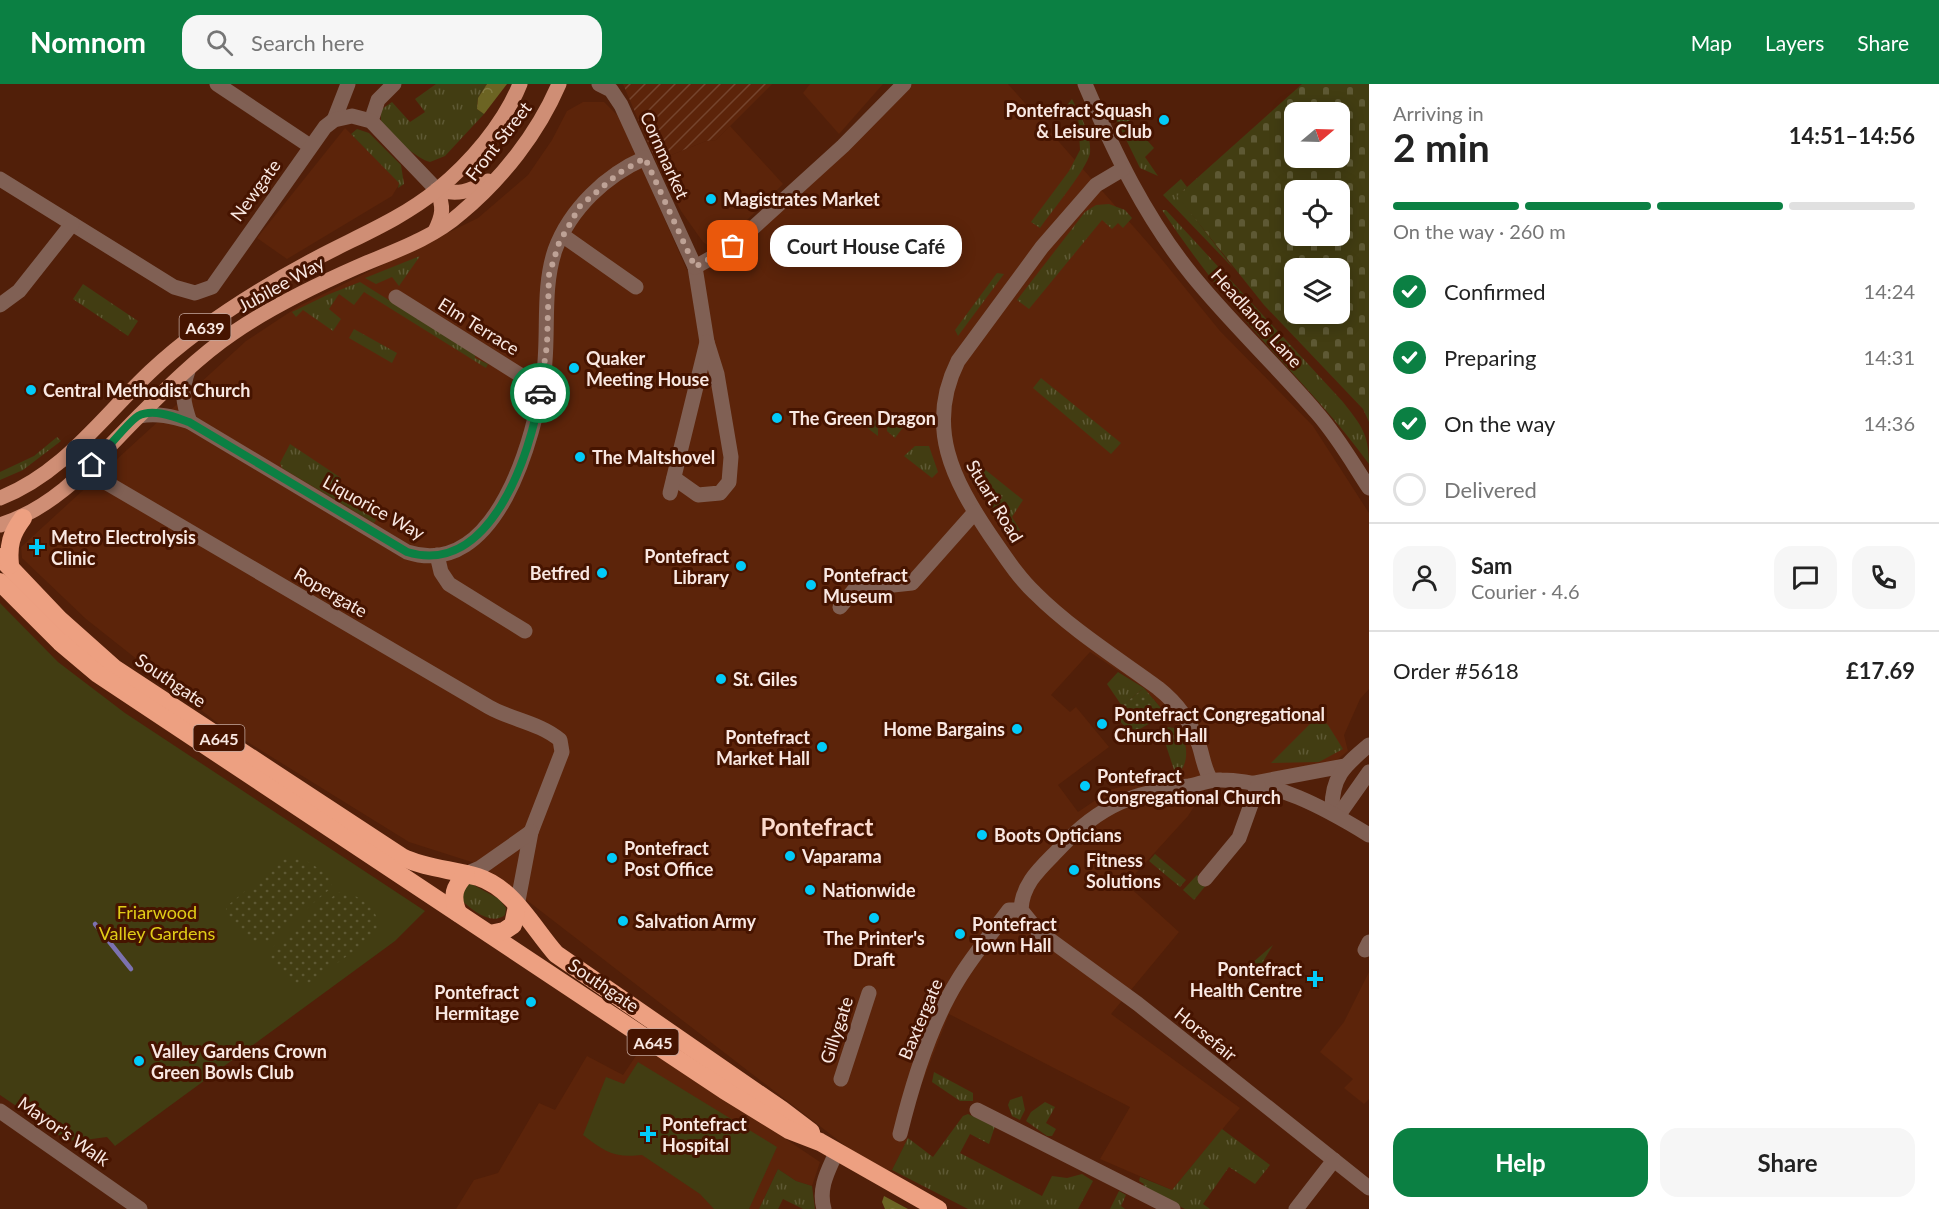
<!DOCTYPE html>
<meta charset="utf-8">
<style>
body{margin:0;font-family:Lato,sans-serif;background:#f6f6f6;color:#222;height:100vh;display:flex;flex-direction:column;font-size:22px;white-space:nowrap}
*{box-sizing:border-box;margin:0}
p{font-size:20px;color:#767676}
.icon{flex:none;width:33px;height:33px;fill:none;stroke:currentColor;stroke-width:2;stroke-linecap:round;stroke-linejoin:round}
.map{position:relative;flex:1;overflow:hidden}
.sheet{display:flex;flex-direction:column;background:#fff;width:570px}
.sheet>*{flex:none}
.needle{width:39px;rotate:71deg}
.fabs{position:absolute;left:1284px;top:18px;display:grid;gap:12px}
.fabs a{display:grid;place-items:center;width:66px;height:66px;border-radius:12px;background:#fff;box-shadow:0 3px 15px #0003;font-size:30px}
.pin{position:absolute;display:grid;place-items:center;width:51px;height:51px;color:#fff;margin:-26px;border-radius:12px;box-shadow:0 3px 9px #0006}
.courier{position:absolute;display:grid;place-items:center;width:60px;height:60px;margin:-30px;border:4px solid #0b8043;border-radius:50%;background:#fff;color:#222;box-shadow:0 2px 8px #0007}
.bubble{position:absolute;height:42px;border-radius:18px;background:#fff;box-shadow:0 3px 15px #0003;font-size:20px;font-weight:700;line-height:42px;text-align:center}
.headline em{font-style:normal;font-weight:700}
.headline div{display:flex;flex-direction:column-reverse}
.headline{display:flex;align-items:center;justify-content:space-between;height:102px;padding:0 24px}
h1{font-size:39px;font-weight:700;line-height:45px}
.bar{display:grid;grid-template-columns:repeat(4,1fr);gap:9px 6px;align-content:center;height:72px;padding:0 24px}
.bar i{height:8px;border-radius:4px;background:#e0e0e0}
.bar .selected{background:#0b8043}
.bar p{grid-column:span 4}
.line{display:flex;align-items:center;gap:15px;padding:0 24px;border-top:2px solid #e0e0e0}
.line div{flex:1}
.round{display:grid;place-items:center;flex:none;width:63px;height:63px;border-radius:18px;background:#f6f6f6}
ol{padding:0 24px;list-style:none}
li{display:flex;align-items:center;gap:18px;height:66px}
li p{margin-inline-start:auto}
li .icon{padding:6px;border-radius:50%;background:#0b8043;color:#fff;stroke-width:4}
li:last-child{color:#767676}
li i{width:33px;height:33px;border:3px solid #e0e0e0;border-radius:50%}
.button{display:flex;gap:12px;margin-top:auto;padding:12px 24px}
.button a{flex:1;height:69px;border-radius:18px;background:#0b8043;color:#fff;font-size:24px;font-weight:700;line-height:69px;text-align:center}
.button a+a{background:#f6f6f6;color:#222}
header{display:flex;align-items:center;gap:36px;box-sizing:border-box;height:84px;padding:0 30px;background:#0b8043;color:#fff}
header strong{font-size:28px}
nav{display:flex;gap:33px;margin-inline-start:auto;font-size:21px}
.search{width:420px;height:54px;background:#f6f6f6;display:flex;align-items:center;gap:15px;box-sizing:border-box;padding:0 21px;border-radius:18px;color:#767676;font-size:22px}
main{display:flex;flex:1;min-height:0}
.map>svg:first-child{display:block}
</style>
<header>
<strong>Nomnom</strong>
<div class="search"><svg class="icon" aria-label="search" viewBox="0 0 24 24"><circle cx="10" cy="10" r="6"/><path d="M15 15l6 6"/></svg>Search here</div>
<nav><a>Map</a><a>Layers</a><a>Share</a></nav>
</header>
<main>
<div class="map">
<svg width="1369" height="1125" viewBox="0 0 1369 1125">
<defs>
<pattern id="industrial-furrows" width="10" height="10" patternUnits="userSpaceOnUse" patternTransform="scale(1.5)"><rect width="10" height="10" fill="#5c240a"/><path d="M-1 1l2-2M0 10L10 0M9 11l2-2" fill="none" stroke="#74442d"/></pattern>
<pattern id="grass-tufts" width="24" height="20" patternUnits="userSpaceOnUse" patternTransform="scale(1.5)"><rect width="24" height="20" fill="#423d12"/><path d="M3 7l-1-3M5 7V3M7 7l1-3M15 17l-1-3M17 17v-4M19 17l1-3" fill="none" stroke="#5e5934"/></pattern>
<pattern id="forest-crowns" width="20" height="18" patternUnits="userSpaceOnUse" patternTransform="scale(1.5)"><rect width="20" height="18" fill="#6c6423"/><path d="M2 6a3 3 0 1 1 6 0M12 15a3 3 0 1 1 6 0" fill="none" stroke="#827a43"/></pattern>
<pattern id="cemetery-stones" width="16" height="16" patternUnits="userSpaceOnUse" patternTransform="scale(1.5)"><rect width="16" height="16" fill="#423d12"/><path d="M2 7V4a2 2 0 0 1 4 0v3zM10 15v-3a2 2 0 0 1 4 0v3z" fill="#5e5934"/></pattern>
<pattern id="garden-dots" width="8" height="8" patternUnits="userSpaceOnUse" patternTransform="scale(1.5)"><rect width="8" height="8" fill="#423d12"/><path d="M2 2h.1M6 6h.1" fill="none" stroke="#5e5934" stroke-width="1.8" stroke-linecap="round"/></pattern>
</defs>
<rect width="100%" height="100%" fill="#511f09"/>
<g fill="#5c240a" fill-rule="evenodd">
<polygon points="810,0 883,0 839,50 803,9"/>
<path d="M912 0H1008L1155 167 1220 247 1313 342 1369 429V605L1360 615 1344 651 1348 667 1322 688 1211 696 1188 732 1126 800 1179 848 1111 930 1240 1024 1172 1106 1100 1075 1130 1023 949 930 902 1050 908 1054 892 1086 878 1087 481 781 409 758 220 641 86 535 22 474 21 463 246 257 299 222 478 134 528 91 552 56 567 27 583 18H604L620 34 687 186 704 184 739 166ZM1090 568 1144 604 1179 645 1182 650 1179 689 1112 705 1078 728 1058 701 1109 663 1076 623 1070 628 1051 611Z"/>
<polygon points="730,42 783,100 719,164 712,164 703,158 681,127 656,77 706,57 716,56"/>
<polygon points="345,44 400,99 392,112 287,175 257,154"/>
<polygon points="1369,888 1369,1015 1364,1020 1344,1004 1353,995 1320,968 1344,938"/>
<polygon points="644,960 820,1078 812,1102 796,1097 778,1085 759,1125 456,1125 474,1096 498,1089 539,1019 555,1026 587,972 623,991"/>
</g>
<polygon fill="url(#industrial-furrows)" points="623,0 772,0 716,56 706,57 656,77"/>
<g fill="url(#grass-tufts)">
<path d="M436 0H487L478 14 477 25 484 30 445 72 430 78C419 76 386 49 382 39 380 35 381 29 382 25L392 18 410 38 425 28 415 15Z"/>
<path d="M1072 15C1080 31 1092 51 1090 69 1087 85 1051 128 1040 144L1031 138 1069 87 1080 66 1078 30 1067 21Z"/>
<polygon points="1122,28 1154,64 1145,73 1158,92 1140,84 1113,29"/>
<polygon points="357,45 369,49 401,81 404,100 398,104 399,99 351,50"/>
<polygon points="1181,95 1187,103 1178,112 1234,185 1163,111"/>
<polygon points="1109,120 1125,126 1132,134 1123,144 1118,139 1112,145 1102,136 1029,225 1017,216 1085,128 1096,121"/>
<path d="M1162 126H1166L1343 318C1361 341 1369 350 1369 380 1330 326 1283 281 1240 230 1212 197 1186 162 1162 126Z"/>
<polygon points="420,172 399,202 392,193 376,200 365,194"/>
<polygon points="997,189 1004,190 958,252 955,246"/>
<polygon points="360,198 475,270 475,274 488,280 486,284 364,208 354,221 339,210 329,225 341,235 333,247 303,226 296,233 292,228 327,211"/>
<polygon points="83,200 138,237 128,252 73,215"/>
<polygon points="354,245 397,269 392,279 349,254"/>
<polygon points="1041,294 1121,359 1111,370 1033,304"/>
<polygon points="870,330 878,339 878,352 854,334 857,331"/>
<polygon points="887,333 910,334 895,354 887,347"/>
<polygon points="57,353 61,357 23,386 0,396 0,388 34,372"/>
<polygon points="290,360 341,394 332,406 376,436 374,439 282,384 280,379"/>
<polygon points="915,362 929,362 938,388 932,394 904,372"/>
<polygon points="977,379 1023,416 1012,433 1020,446 1011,455 971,388"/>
<polygon points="1118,588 1144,604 1122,622 1107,600"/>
<polygon points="1318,632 1328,641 1343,665 1319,678 1271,679"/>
<path d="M1168 643 1179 645C1187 658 1190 677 1179 689H1175L1161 646Z"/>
<polygon points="1155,770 1186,796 1180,803 1149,777"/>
<polygon points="1197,791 1207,800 1194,816 1183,806"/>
<path d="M468 798 499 815 506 824 505 831C491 842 472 826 460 815Z"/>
<polygon points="1273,861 1253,894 1244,886"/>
<polygon points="934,988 973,1009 973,1017 960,1017 932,998"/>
<polygon points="1022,1012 1025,1026 1020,1036 1012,1032 1008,1021 1010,1016"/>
<polygon points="1045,1018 1055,1023 1046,1039 1056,1045 1052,1052 1047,1052 1026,1037 1031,1028"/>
<polygon points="968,1030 995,1042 989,1060 970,1050 960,1069 1042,1112 1052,1092 1067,1094 1082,1090 1093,1097 1078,1125 968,1125 892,1086 908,1054 933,1073 963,1032"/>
<polygon points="1222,1045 1270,1081 1255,1100 1229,1083 1203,1120 1210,1125 1185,1125 1142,1104 1144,1100 1139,1097 1140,1093 1172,1106"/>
<polygon points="778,1085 796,1097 812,1102 815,1125 803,1125 783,1115 778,1125 759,1125"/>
<polygon points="1119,1107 1126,1111 1121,1122 1125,1125 1110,1125"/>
</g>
<g fill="url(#forest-crowns)">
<polygon points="487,0 507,0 484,30 477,25 478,14"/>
<polygon points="884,1112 908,1125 885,1125 882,1118"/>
</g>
<path fill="url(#cemetery-stones)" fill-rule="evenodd" d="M1302 0H1369V338L1363 325 1264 221 1177 112ZM1294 28H1340V74H1294ZM1294 106H1340V152H1294ZM1294 184H1340V230H1294Z"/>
<g fill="#423d12">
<polygon points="0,519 58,578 125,629 425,827 395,857 115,1062 107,1053 77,1057 66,1056 0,1011"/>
<path d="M638 978 777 1063 749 1125H714L700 1110 642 1071C614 1074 605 1068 583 1051L606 993 624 1000Z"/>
</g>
<g fill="url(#garden-dots)">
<polygon points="1144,604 1166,630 1131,650 1113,629"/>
<path d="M293 773C307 775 324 786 332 799L330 805 266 859H254L226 830V823L282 776Z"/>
<path d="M344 807C362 813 384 830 378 850L309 899 299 902C287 896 272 884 269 871L272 864 337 809Z"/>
</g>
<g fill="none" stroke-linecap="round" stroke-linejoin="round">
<polyline stroke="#7c72b0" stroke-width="4.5" points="95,840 131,885"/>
<g stroke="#806054" stroke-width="15">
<polyline points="217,0 310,62"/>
<polyline points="599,0 611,6 621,21 695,183 707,258 717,290 731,373 729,398 720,409 698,411 674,394"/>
<path d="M1085 0C1114 68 1145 133 1192 191 1231 239 1277 282 1317 329 1338 353 1352 378 1369 404"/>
<polyline points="334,36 348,0"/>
<polyline points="371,37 378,16 394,0"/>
<path d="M1123 85 1096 101 1042 163 958 277C925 343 953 396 990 451 1004 471 1017 492 1035 509 1071 545 1117 574 1158 604 1177 619 1191 638 1199 661 1203 673 1204 685 1211 696"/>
<polyline points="0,95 174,203 195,209 212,203 325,43 334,36 352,32 371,37 437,106"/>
<polyline points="562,151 636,203"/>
<polyline points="695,183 733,162 843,62 904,0"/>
<polyline points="396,213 541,304"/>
<polyline points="0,221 19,207 72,140"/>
<path d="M188 287C181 306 183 319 190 338"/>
<path d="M139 332C157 329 172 332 190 338L407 468C497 497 535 352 544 288 549 248 542 205 555 166 570 125 606 91 645 74"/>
<path d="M84 390 107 399 489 623C512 636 540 639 560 656L562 668 531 748 517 822"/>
<polyline points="670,409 707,258"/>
<polyline points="437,471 441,488 449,500 525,547"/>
<polyline points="840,523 855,505 912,499 975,428"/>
<polyline points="1254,699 1344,682"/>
<path d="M1332 728C1331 693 1344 682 1369 661"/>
<polyline points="1338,732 1369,688"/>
<path d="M1369 751C1325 724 1274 696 1221 696 1210 695 1200 700 1189 702 1134 708 1100 721 1061 763 1043 782 1022 798 1021 826L1038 847 1138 920 1369 1104"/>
<polyline points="466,790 480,784 531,748"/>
<polyline points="1205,795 1239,754 1258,701"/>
<polyline points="1365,866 1369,858"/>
<polyline points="841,995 869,909"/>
<polyline points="977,1026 1173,1125"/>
<polyline points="0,1027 140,1125"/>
<path d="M900 1050C912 1001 931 939 958 896 973 871 992 849 1009 826H1021"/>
<path d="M824 1125C818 1104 828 1087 836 1069"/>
<polyline points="1296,1125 1334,1076"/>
</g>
<g stroke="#cf8e75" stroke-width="15">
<path d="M437 106C458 111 469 108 488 97"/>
<path d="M435 147C443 131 444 123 437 106"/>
<path d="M0 414C64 389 102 333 151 287 199 242 257 206 315 175 356 153 400 136 437 106 470 79 504 40 520 0"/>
<path d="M0 441C59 422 95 376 137 334 166 305 199 272 233 249 271 223 314 202 357 183 392 168 432 155 461 129 502 95 538 49 559 0"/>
</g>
<g stroke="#eda081" stroke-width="18">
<path d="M0 473 59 535 114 584 402 773C427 785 452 785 478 793 513 804 533 844 556 870L782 1026 811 1048"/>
<path d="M10 481C8 461 11 450 23 434"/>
<polyline points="0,498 60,558 98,590 724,1006 789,1046 820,1058 938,1125"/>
<path d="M458 829C451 812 454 803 466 790"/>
<polyline points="490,850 504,847 513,841 517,822"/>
</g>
</g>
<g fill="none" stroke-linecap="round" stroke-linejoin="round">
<polyline stroke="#bea296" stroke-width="6" stroke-dasharray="0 10.8" points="540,309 547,261 549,191 559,159 580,122 619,89 645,74 695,183 733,162"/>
<path stroke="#0b8043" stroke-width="8" d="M92 381C103 370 127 339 138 332 153 324 175 333 189 338L407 468C490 494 531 370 540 309"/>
</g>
<g fill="#02cbf9" stroke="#461400" stroke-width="2">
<circle cx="1164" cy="36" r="6"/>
<circle cx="711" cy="115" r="6"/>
<circle cx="574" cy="284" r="6"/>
<circle cx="31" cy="306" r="6"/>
<circle cx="777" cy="334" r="6"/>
<circle cx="580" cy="373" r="6"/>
<path d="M34 454h6v6h6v6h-6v6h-6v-6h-6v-6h6z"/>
<circle cx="741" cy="482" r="6"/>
<circle cx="602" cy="489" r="6"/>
<circle cx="811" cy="501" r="6"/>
<circle cx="721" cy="595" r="6"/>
<circle cx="1102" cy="640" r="6"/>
<circle cx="1017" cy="645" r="6"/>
<circle cx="822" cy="663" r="6"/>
<circle cx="1085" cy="702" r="6"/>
<circle cx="982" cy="751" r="6"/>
<circle cx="790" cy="772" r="6"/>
<circle cx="612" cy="774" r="6"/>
<circle cx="1074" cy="786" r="6"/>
<circle cx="810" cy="806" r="6"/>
<circle cx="874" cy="834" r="6"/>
<circle cx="623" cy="837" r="6"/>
<circle cx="960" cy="850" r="6"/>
<path d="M1312 886h6v6h6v6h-6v6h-6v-6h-6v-6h6z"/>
<circle cx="531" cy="918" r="6"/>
<circle cx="139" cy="977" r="6"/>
<path d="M645 1041h6v6h6v6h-6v6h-6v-6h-6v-6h6z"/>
</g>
<g text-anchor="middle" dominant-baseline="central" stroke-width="6" stroke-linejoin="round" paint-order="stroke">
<g fill="#461400" stroke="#c3a89e" stroke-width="1.5">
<rect x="179.5" y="230" width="51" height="26" rx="4.5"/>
<rect x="193.5" y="641" width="51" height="26" rx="4.5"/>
<rect x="627.5" y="945" width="51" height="26" rx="4.5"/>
</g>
<g font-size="16" font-weight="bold" fill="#f9e8e2">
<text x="205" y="243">A639</text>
<text x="219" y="654">A645</text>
<text x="653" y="958">A645</text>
</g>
<g font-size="18" font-weight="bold" fill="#f9e8e2" stroke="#461400" text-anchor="start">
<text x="1152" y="26" text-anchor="end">Pontefract Squash<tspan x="1152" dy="21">&amp; Leisure Club</tspan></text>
<text x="723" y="115">Magistrates Market</text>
<text x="586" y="274">Quaker<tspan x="586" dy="21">Meeting House</tspan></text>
<text x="43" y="306">Central Methodist Church</text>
<text x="789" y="334">The Green Dragon</text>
<text x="592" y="373">The Maltshovel</text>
<text x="51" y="453">Metro Electrolysis<tspan x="51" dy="21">Clinic</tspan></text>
<text x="729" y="472" text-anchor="end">Pontefract<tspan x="729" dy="21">Library</tspan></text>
<text x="590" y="489" text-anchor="end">Betfred</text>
<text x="823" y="491">Pontefract<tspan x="823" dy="21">Museum</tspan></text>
<text x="733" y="595">St. Giles</text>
<text x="1114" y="630">Pontefract Congregational<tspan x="1114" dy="21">Church Hall</tspan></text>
<text x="1005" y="645" text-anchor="end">Home Bargains</text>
<text x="810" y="653" text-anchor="end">Pontefract<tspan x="810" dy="21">Market Hall</tspan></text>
<text x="1097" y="692">Pontefract<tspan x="1097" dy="21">Congregational Church</tspan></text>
<text x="994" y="751">Boots Opticians</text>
<text x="624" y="764">Pontefract<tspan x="624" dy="21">Post Office</tspan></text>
<text x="802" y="772">Vaparama</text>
<text x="1086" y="776">Fitness<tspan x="1086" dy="21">Solutions</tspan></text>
<text x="822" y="806">Nationwide</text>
<text x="635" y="837">Salvation Army</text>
<text x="972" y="840">Pontefract<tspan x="972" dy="21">Town Hall</tspan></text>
<text x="874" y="854" text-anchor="middle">The Printer's<tspan x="874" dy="21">Draft</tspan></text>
<text x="1302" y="885" text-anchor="end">Pontefract<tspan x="1302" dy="21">Health Centre</tspan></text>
<text x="519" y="908" text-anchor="end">Pontefract<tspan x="519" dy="21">Hermitage</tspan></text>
<text x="151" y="967">Valley Gardens Crown<tspan x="151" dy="21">Green Bowls Club</tspan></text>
<text x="662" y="1040">Pontefract<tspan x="662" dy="21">Hospital</tspan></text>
</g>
<g font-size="18" fill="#f9e8e2" stroke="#461400">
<text transform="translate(498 57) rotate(-52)">Front Street</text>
<text transform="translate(665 71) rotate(66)">Cornmarket</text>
<text transform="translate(255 106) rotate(-54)">Newgate</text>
<text transform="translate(281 200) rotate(-29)">Jubilee Way</text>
<text transform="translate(1257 234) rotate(48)">Headlands Lane</text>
<text transform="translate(479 242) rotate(32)">Elm Terrace</text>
<text transform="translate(995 417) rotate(59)">Stuart Road</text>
<text transform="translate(374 423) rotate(29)">Liquorice Way</text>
<text transform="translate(331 508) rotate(30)">Ropergate</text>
<text transform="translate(171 596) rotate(34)">Southgate</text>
<text transform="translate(604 901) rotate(34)">Southgate</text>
<text transform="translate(920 935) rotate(-67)">Baxtergate</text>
<text transform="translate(836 946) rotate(-72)">Gillygate</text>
<text transform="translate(1206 950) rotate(39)">Horsefair</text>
<text transform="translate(64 1047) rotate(35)">Mayor's Walk</text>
</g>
<g font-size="18" fill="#e1cd17" stroke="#461400">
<text x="157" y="828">Friarwood<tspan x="157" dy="21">Valley Gardens</tspan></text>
</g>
<g font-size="24" font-weight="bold" fill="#fbdacd" stroke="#461400">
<text x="817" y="742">Pontefract</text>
</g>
</g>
</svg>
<div class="fabs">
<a><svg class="needle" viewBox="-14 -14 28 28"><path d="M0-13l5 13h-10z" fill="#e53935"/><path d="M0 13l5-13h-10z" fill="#767676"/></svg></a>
<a><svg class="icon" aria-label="locate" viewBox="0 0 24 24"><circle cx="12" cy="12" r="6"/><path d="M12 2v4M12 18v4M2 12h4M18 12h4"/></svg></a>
<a><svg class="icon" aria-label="layers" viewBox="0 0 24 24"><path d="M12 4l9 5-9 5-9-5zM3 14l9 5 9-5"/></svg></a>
</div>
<div class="pin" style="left:733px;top:162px;background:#ea580c"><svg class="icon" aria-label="bag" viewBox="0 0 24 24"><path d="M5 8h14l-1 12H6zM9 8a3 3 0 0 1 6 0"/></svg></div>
<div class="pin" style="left:92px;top:381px;background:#1f2937"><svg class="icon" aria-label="home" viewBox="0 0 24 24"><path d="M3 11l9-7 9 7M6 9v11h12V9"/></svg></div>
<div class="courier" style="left:540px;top:309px"><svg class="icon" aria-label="car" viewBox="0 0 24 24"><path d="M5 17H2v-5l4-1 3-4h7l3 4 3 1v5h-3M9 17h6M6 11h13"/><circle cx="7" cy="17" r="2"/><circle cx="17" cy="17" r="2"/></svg></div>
<div class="bubble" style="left:770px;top:141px;width:192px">Court House Café</div>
</div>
<section class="sheet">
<div class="headline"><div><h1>2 min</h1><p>Arriving in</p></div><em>14:51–14:56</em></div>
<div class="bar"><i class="selected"></i><i class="selected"></i><i class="selected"></i><i></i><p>On the way · 260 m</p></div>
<ol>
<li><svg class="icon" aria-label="check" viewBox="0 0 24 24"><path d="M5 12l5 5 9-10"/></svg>Confirmed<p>14:24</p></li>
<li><svg class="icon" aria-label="check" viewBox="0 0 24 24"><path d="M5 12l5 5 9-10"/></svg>Preparing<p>14:31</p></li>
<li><svg class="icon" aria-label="check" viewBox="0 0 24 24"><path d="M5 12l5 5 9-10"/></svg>On the way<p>14:36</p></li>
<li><i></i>Delivered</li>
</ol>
<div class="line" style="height:108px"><a class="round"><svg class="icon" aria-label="person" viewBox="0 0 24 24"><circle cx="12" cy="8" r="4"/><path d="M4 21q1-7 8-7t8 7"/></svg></a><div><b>Sam</b><p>Courier · 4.6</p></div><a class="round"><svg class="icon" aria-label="chat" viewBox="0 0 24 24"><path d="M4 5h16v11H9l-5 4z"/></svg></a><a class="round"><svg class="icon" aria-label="phone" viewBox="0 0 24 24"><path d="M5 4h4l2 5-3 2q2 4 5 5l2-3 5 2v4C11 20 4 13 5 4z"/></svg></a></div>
<div class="line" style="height:78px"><div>Order #5618</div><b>£17.69</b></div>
<div class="button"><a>Help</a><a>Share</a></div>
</section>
</main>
